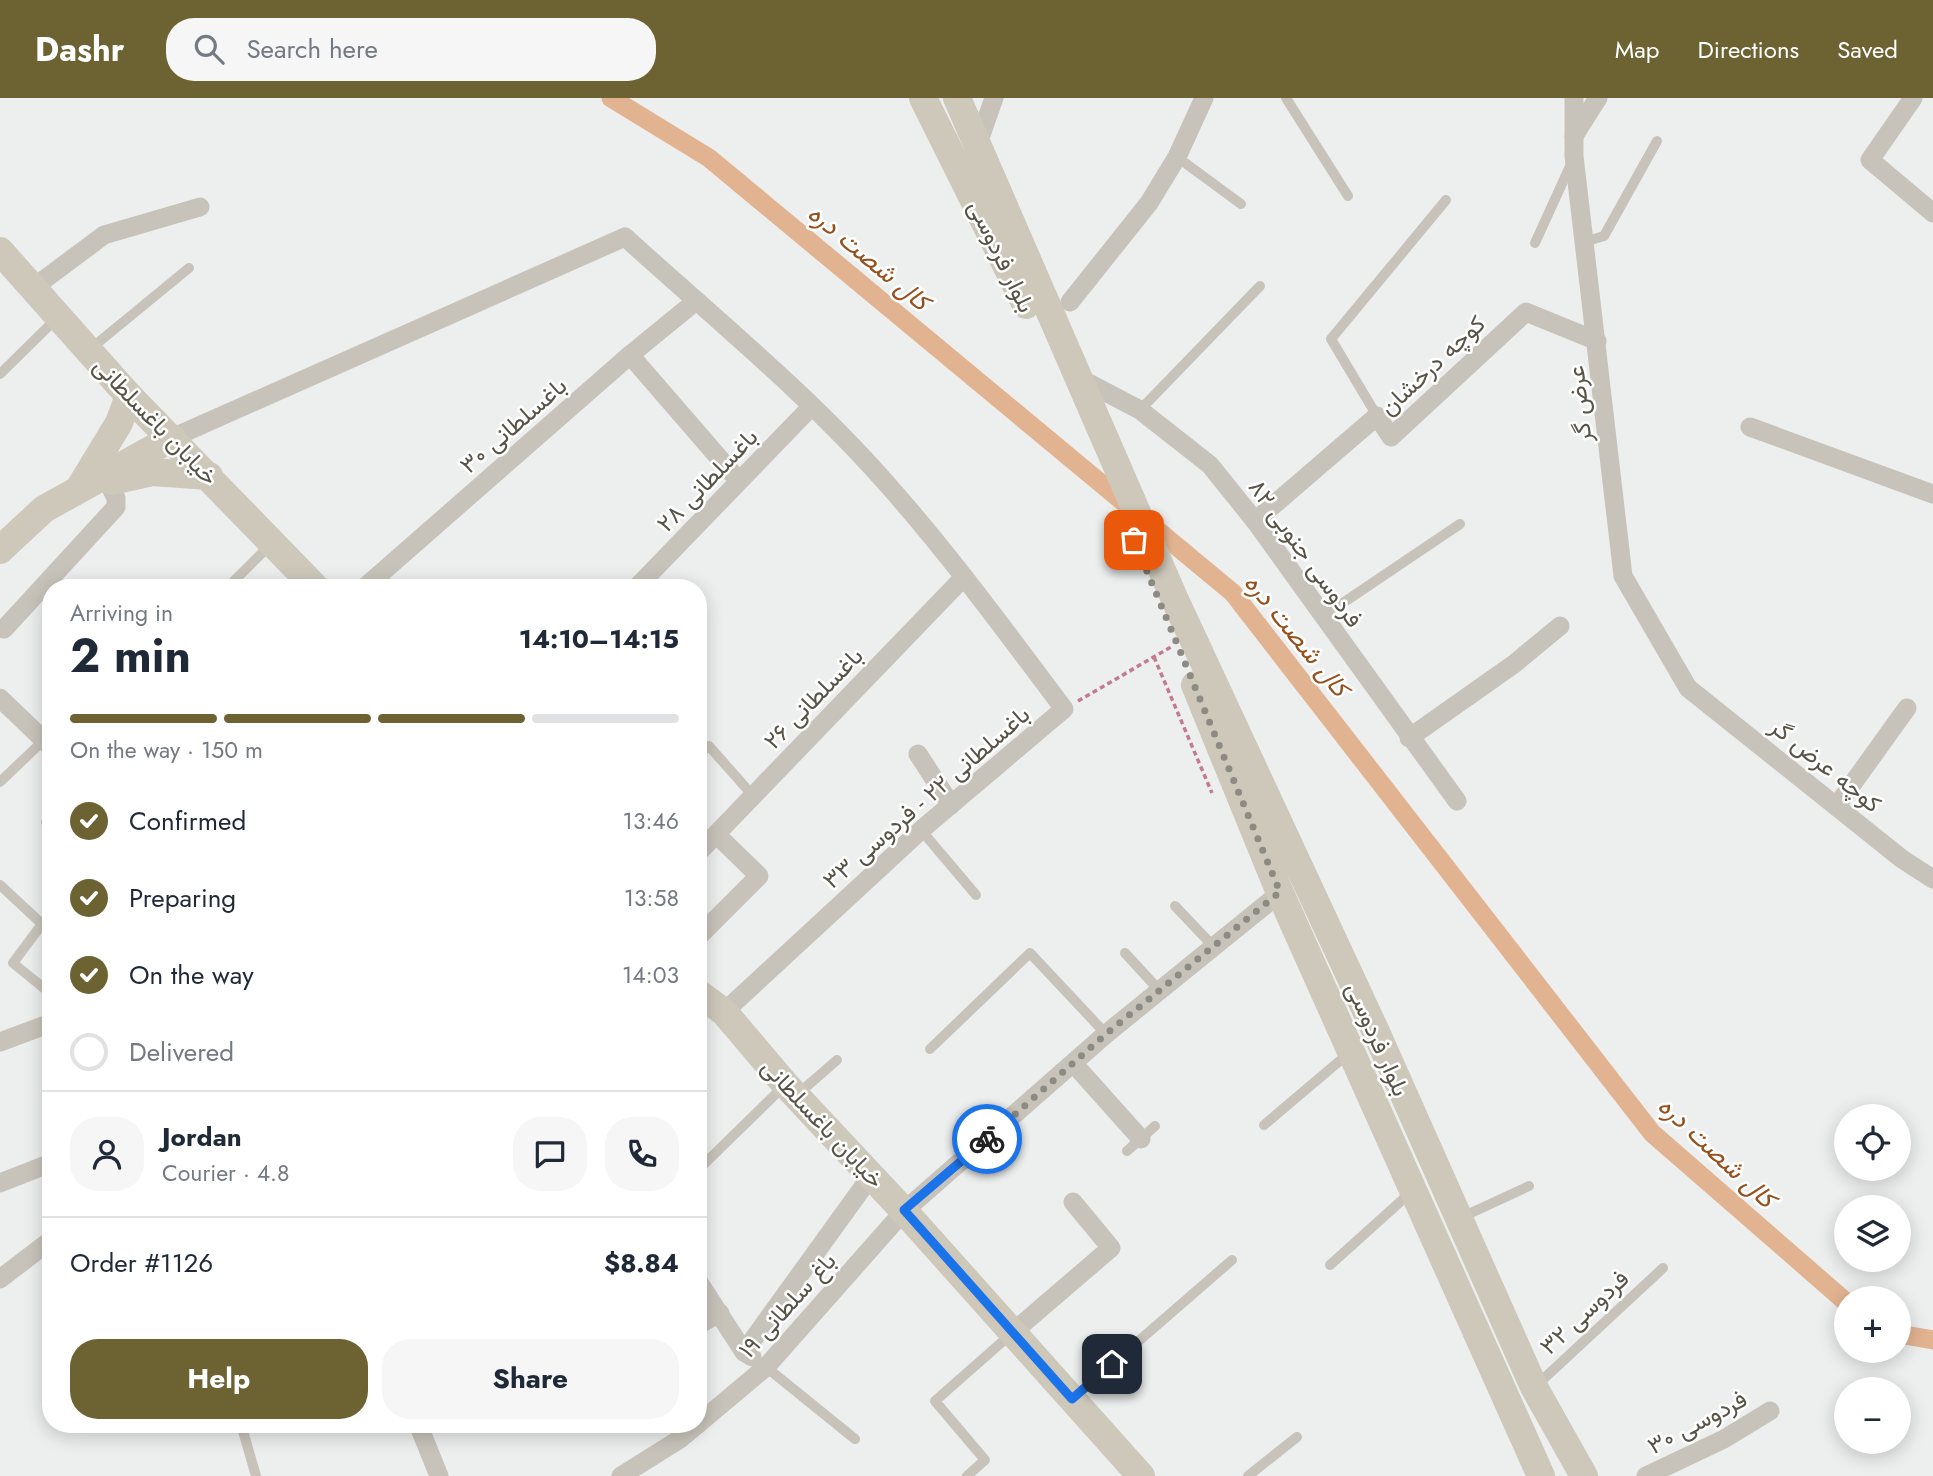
<!DOCTYPE html>
<meta charset="utf-8">
<style>
body{margin:0;font-family:Jost,Vazirmatn,sans-serif;background:#f6f6f7;color:#1f2937;height:100vh;display:flex;flex-direction:column;font-size:26px;white-space:nowrap}
*{box-sizing:border-box;margin:0}
p{font-size:23px;color:#747a83}
.icon{flex:none;width:38px;height:38px;fill:none;stroke:currentColor;stroke-width:2;stroke-linecap:round;stroke-linejoin:round}
.map{position:relative;flex:1;overflow:hidden}
.drawer{position:absolute;left:42px;top:481px;width:665px;height:854px;display:flex;flex-direction:column;background:#fff;border-radius:28px;box-shadow:0 4px 18px #0003}
.drawer>*{flex:none}
.fabs{position:absolute;left:1834px;top:1006px;display:grid;gap:14px}
.fabs a{display:grid;place-items:center;width:77px;height:77px;border-radius:50%;background:#fff;box-shadow:0 4px 18px #0003;font-size:35px}
.pin{position:absolute;display:grid;place-items:center;width:60px;height:60px;color:#fff;margin:-30px;border-radius:14px;box-shadow:0 4px 10px #0006}
.courier{position:absolute;display:grid;place-items:center;width:70px;height:70px;margin:-35px;border:5px solid #1a73e8;border-radius:50%;background:#fff;color:#222;box-shadow:0 2px 9px #0007}
.overview em{font-style:normal;font-weight:700}
.overview div{display:flex;flex-direction:column-reverse}
.overview{display:flex;align-items:center;justify-content:space-between;height:119px;padding:0 28px}
h1{font-size:46px;font-weight:700;line-height:52px}
.bar{display:grid;grid-template-columns:repeat(4,1fr);gap:10px 7px;align-content:center;height:84px;padding:0 28px}
.bar i{height:9px;border-radius:5px;background:#e0e1e3}
.bar .on{background:#6c6232}
.bar p{grid-column:span 4}
.line{display:flex;align-items:center;gap:18px;padding:0 28px;border-top:2px solid #e0e1e3}
.line div{flex:1}
.round{display:grid;place-items:center;flex:none;width:74px;height:74px;border-radius:28px;background:#f6f6f7}
ol{padding:0 28px;list-style:none}
li{display:flex;align-items:center;gap:21px;height:77px}
li p{margin-inline-start:auto}
li .icon{padding:7px;border-radius:50%;background:#6c6232;color:#fff;stroke-width:4}
li:last-child{color:#747a83}
li i{width:38px;height:38px;border:4px solid #e0e1e3;border-radius:50%}
.action{display:flex;gap:14px;margin-top:auto;padding:14px 28px}
.action a{flex:1;height:80px;border-radius:28px;background:#6c6232;color:#fff;font-size:28px;font-weight:700;line-height:80px;text-align:center}
.action a+a{background:#f6f6f7;color:#1f2937}
header{display:flex;align-items:center;gap:42px;box-sizing:border-box;height:98px;padding:0 35px;background:#6c6232;color:#fff}
header strong{font-size:33px}
nav{display:flex;gap:38px;margin-inline-start:auto;font-size:24px}
.search{width:490px;height:63px;background:#f6f6f7;display:flex;align-items:center;gap:18px;box-sizing:border-box;padding:0 24px;border-radius:28px;color:#747a83;font-size:26px}
.map>svg:first-child{display:block}
</style>
<header>
<strong>Dashr</strong>
<div class="search"><svg class="icon" aria-label="search" viewBox="0 0 24 24"><circle cx="10" cy="10" r="6"/><path d="M15 15l6 6"/></svg>Search here</div>
<nav><a>Map</a><a>Directions</a><a>Saved</a></nav>
</header>
<div class="map">
<svg width="1933" height="1378" viewBox="0 0 1933 1378">
<rect width="100%" height="100%" fill="#edefef"/>
<g fill="none" stroke-linecap="round" stroke-linejoin="round">
<g stroke="#e2b391" stroke-width="19">
<polyline points="611,0 709,60 1233,495 1652,1035 1846,1204"/>
<polyline points="1899,1236 1933,1242"/>
</g>
<g stroke="#c37b8f" stroke-width="3.5" stroke-dasharray="5 3.5" stroke-linecap="butt">
<polyline points="1154,559 1212,695"/>
<polyline points="1078,603 1171,549"/>
</g>
<g stroke="#c8c3ba" stroke-width="10">
<polyline points="1286,0 1348,98"/>
<polyline points="1177,59 1241,106"/>
<polyline points="1584,144 1604,138 1657,43"/>
<polyline points="1535,145 1571,66"/>
<polyline points="89,252 189,170"/>
<polyline points="0,276 57,220"/>
<polyline points="1140,312 1260,188"/>
<polyline points="1377,318 1331,241 1446,102"/>
<polyline points="227,490 270,447"/>
<polyline points="1322,519 1460,426"/>
<polyline points="698,657 709,648 754,699"/>
<polyline points="0,684 45,641"/>
<polyline points="46,724 51,719"/>
<polyline points="921,732 976,797"/>
<polyline points="0,787 42,826 13,865 51,896"/>
<polyline points="1175,808 1213,848"/>
<polyline points="1125,855 1159,892"/>
<polyline points="930,951 1030,855 1106,936"/>
<polyline points="798,996 837,962"/>
<polyline points="1264,1027 1349,955"/>
<polyline points="1127,1053 1155,1028"/>
<polyline points="698,1072 785,987"/>
<polyline points="1460,1120 1529,1088"/>
<polyline points="1330,1167 1410,1095"/>
<polyline points="766,1269 855,1341"/>
<polyline points="1538,1286 1663,1170"/>
<polyline points="1073,1300 1232,1162"/>
<polyline points="241,1326 256,1378"/>
<polyline points="671,1326 680,1341"/>
<polyline points="967,1378 985,1362 935,1303 1010,1237"/>
<polyline points="1248,1378 1297,1339"/>
</g>
<g stroke="#c8c3ba" stroke-width="19">
<polyline points="1574,0 1574,58 1623,478 1688,590 1902,761 1933,781"/>
<polyline points="1913,0 1870,62 1933,115"/>
<polyline points="1574,38 1598,0"/>
<polyline points="977,48 994,0"/>
<polyline points="33,190 104,137 200,109"/>
<polyline points="1070,204 1149,105 1177,59 1204,0"/>
<polyline points="630,257 739,383"/>
<polyline points="1077,279 1140,312 1210,367 1255,423 1457,703"/>
<polyline points="1750,329 1933,396"/>
<path d="M172 340 625 139C713 219 808 296 887 386 950 457 1007 535 1064 611L921 732 724 914"/>
<polyline points="1255,423 1377,318 1391,339 1526,214 1597,243"/>
<polyline points="364,490 630,257 696,203"/>
<polyline points="636,490 812,308"/>
<polyline points="4,531 116,409 116,400 108,384"/>
<polyline points="0,600 51,649"/>
<polyline points="1409,640 1514,566 1560,528"/>
<polyline points="918,656 951,707"/>
<polyline points="1838,706 1907,610"/>
<polyline points="698,755 964,479"/>
<polyline points="698,839 759,778 718,738"/>
<polyline points="0,944 51,925"/>
<polyline points="1074,966 1141,1041"/>
<polyline points="0,1085 51,1065"/>
<polyline points="0,1181 51,1142"/>
<polyline points="698,1183 744,1254 752,1259"/>
<polyline points="698,1227 720,1215"/>
<polyline points="1013,1234 1111,1150 1073,1104"/>
<polyline points="744,1254 871,1078"/>
<polyline points="418,1326 439,1378"/>
<polyline points="698,1326 766,1269 904,1113 1106,936 1280,795"/>
<polyline points="621,1378 680,1341 698,1326"/>
<polyline points="1646,1378 1724,1341 1770,1313"/>
</g>
<g stroke="#cdc8ba" stroke-width="28">
<polyline points="923,0 1026,207"/>
<polyline points="957,0 1175,502 1376,934 1534,1289 1584,1378"/>
<polyline points="0,153 129,298 316,490"/>
<polyline points="112,383 152,374 209,378"/>
<polyline points="80,389 119,325 129,298"/>
<polyline points="0,452 44,411 172,340"/>
<polyline points="1195,587 1280,795 1541,1378"/>
<polyline points="698,895 724,914 785,986 904,1113 1141,1378"/>
</g>
</g>
<g fill="none" stroke-linecap="round" stroke-linejoin="round">
<polyline stroke="#8c8a82" stroke-width="7" stroke-dasharray="0 12.6" points="987,1041 1106,936 1280,794 1134,442"/>
<polyline stroke="#1a73e8" stroke-width="9" points="987,1041 904,1112 1072,1301 1112,1266"/>
</g>
<g text-anchor="middle" dominant-baseline="central" stroke-width="5" stroke-linejoin="round" paint-order="stroke">
<g font-size="24" fill="#585347" stroke="#fff">
<text transform="translate(1002 158) rotate(64)">بلوار فردوسی</text>
<text transform="translate(1432 267) rotate(-43)">کوچه درخشان</text>
<text transform="translate(1579 306) rotate(-96)">عرض گر</text>
<text transform="translate(156 323) rotate(46)">خیابان باغسلطانی</text>
<text transform="translate(513 327) rotate(-41)">باغسلطانی ۳۰</text>
<text transform="translate(707 382) rotate(-46)">باغسلطانی ۲۸</text>
<text transform="translate(1306 455) rotate(54)">فردوسی جنوبی ۸۲</text>
<text transform="translate(813 600) rotate(-46)">باغسلطانی ۲۶</text>
<text transform="translate(1826 667) rotate(39)">کوچه عرض گر</text>
<text transform="translate(926 699) rotate(-41)">باغسلطانی ۲۲ - فردوسی ۳۳</text>
<text transform="translate(1378 941) rotate(66)">بلوار فردوسی</text>
<text transform="translate(823 1025) rotate(47)">خیابان باغسلطانی</text>
<text transform="translate(787 1207) rotate(-48)">باغ سلطانی ۱۹</text>
<text transform="translate(1584 1214) rotate(-43)">فردوسی ۳۲</text>
<text transform="translate(1697 1324) rotate(-28)">فردوسی ۳۰</text>
</g>
<g font-size="26" font-style="italic" fill="#97501b" stroke="#fff">
<text transform="translate(869 159) rotate(40)">کال شصت دره</text>
<text transform="translate(1297 537) rotate(51)">کال شصت دره</text>
<text transform="translate(1717 1054) rotate(43)">کال شصت دره</text>
</g>
</g>
</svg>
<div class="fabs">
<a><svg class="icon" aria-label="locate" viewBox="0 0 24 24"><circle cx="12" cy="12" r="6"/><path d="M12 2v4M12 18v4M2 12h4M18 12h4"/></svg></a>
<a><svg class="icon" aria-label="layers" viewBox="0 0 24 24"><path d="M12 4l9 5-9 5-9-5zM3 14l9 5 9-5"/></svg></a>
<a>+</a>
<a>−</a>
</div>
<div class="pin" style="left:1134px;top:442px;background:#ea580c"><svg class="icon" aria-label="bag" viewBox="0 0 24 24"><path d="M5 8h14l-1 12H6zM9 8a3 3 0 0 1 6 0"/></svg></div>
<div class="pin" style="left:1112px;top:1266px;background:#1f2937"><svg class="icon" aria-label="home" viewBox="0 0 24 24"><path d="M3 11l9-7 9 7M6 9v11h12V9"/></svg></div>
<div class="courier" style="left:987px;top:1041px"><svg class="icon" aria-label="bike" viewBox="0 0 24 24"><circle cx="6" cy="16" r="4"/><circle cx="18" cy="16" r="4"/><path d="M6 16l4-8h5l3 8M10 8l3 8H6M13 5h3"/></svg></div>
<section class="drawer">
<div class="overview"><div><h1>2 min</h1><p>Arriving in</p></div><em>14:10–14:15</em></div>
<div class="bar"><i class="on"></i><i class="on"></i><i class="on"></i><i></i><p>On the way · 150 m</p></div>
<ol>
<li><svg class="icon" aria-label="check" viewBox="0 0 24 24"><path d="M5 12l5 5 9-10"/></svg>Confirmed<p>13:46</p></li>
<li><svg class="icon" aria-label="check" viewBox="0 0 24 24"><path d="M5 12l5 5 9-10"/></svg>Preparing<p>13:58</p></li>
<li><svg class="icon" aria-label="check" viewBox="0 0 24 24"><path d="M5 12l5 5 9-10"/></svg>On the way<p>14:03</p></li>
<li><i></i>Delivered</li>
</ol>
<div class="line" style="height:126px"><a class="round"><svg class="icon" aria-label="person" viewBox="0 0 24 24"><circle cx="12" cy="8" r="4"/><path d="M4 21q1-7 8-7t8 7"/></svg></a><div><b>Jordan</b><p>Courier · 4.8</p></div><a class="round"><svg class="icon" aria-label="chat" viewBox="0 0 24 24"><path d="M4 5h16v11H9l-5 4z"/></svg></a><a class="round"><svg class="icon" aria-label="phone" viewBox="0 0 24 24"><path d="M5 4h4l2 5-3 2q2 4 5 5l2-3 5 2v4C11 20 4 13 5 4z"/></svg></a></div>
<div class="line" style="height:91px"><div>Order #1126</div><b>$8.84</b></div>
<div class="action"><a>Help</a><a>Share</a></div>
</section>
</div>
